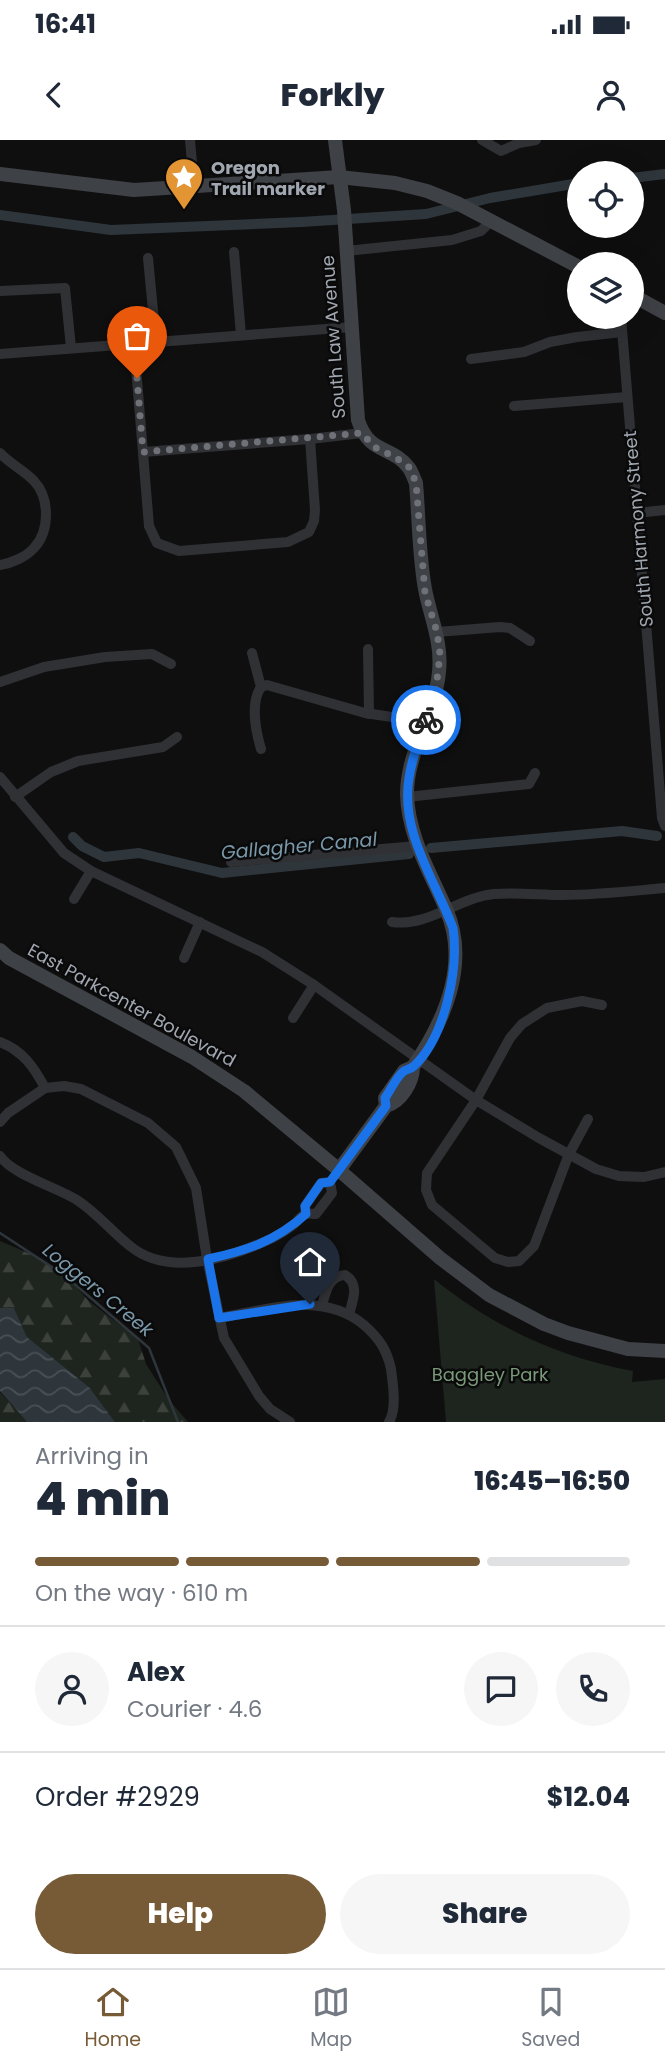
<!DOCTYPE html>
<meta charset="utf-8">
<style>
body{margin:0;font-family:Poppins,sans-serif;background:#f6f6f7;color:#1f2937;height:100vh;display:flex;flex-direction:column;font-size:26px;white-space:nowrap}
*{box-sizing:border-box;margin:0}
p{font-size:23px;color:#747a83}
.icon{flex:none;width:38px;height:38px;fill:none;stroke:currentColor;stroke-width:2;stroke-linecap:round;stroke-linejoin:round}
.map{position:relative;height:1282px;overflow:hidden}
.side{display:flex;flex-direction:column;background:#fff;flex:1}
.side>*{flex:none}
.fabs{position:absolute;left:567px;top:21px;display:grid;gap:14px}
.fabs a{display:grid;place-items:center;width:77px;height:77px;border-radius:50%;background:#fff;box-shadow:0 7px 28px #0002;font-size:35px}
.pin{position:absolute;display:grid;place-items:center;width:60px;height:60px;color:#fff;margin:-72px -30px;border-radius:50% 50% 50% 0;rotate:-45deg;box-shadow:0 0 7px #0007}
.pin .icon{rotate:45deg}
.courier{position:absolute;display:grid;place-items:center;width:70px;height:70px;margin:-35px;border:5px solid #1a73e8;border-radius:50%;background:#fff;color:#222;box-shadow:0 2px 9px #0007}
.overview em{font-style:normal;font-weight:800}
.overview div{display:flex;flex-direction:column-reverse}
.overview{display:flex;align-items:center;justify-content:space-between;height:119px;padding:0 35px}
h1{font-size:46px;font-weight:800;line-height:52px}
.bar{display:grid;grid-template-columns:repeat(4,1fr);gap:10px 7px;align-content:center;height:84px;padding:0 35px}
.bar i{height:9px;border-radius:5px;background:#e0e1e3}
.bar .selected{background:#775a36}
.bar p{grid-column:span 4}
.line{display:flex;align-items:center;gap:18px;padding:0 35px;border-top:2px solid #e0e1e3}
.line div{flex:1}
.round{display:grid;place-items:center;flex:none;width:74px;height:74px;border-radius:37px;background:#f6f6f7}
.cta{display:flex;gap:14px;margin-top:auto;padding:14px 35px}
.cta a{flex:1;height:80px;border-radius:42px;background:#775a36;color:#fff;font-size:28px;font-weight:800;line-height:80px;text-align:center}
.cta a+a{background:#f6f6f7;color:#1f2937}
.status{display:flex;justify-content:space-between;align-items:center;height:49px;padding:0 35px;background:#fff;direction:ltr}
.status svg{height:19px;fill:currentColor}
header{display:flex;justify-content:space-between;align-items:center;height:91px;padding:0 35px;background:#fff;font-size:32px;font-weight:800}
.tabs{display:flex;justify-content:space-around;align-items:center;height:98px;border-top:2px solid #e0e1e3;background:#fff;font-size:19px;color:#747a83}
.tabs a{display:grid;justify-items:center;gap:4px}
.tabs .selected{color:#775a36}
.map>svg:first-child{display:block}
</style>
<div class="status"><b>16:41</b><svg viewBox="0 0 49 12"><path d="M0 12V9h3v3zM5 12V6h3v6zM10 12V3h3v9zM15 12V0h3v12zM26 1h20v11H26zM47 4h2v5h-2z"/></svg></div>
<header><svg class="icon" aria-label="back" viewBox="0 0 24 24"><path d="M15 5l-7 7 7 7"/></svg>Forkly<svg class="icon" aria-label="person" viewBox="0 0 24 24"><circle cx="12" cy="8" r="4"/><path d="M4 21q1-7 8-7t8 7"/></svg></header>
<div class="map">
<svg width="665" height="1282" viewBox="0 0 665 1282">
<defs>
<pattern id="forest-firs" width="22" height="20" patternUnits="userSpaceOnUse" patternTransform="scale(1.75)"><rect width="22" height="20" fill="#1e241e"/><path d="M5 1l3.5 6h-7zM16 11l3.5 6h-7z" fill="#3c413c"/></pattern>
<pattern id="water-waves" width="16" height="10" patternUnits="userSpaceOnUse" patternTransform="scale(1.75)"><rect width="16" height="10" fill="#2e363c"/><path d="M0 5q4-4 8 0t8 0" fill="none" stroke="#495056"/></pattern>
</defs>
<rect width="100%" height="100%" fill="#0f0f10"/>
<g fill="url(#forest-firs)">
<polygon points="0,1101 42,1119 68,1138 89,1161 138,1199 146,1224 169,1260 188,1282 115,1282 89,1247 27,1197 14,1168 0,1168"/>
<polygon points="0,1252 27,1282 0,1282"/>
</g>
<path fill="#1e241e" d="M434 1139C492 1186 559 1218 633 1231L632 1242 665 1239V1282H446Z"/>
<polygon fill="url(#water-waves)" points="0,1168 14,1168 27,1197 89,1247 115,1282 27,1282 0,1251"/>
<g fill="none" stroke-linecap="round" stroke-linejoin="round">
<polyline stroke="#2e363c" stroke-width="2.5" points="0,1093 64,1135 149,1208 178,1282"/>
<g stroke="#2e363c" stroke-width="10">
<polyline points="632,38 665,34"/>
<polyline points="0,75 111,90 301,82 426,74 490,58 579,43"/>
<polyline points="73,697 82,706 104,717 139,713 222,733 409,714"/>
<polyline points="431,708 622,691 657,696"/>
</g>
<g stroke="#303135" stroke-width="10">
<polyline points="190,0 194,46"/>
<polyline points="482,0 501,11 519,3 536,0"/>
<polyline points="346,111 452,100 481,91 491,81"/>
<polyline points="234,112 241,195"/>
<polyline points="148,118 156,202"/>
<polyline points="0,151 65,148 71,208"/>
<polyline points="621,177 662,678 665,686"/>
<polyline points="134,203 149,386 157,403 179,411 288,402 309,392 314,381 315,370 310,299"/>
<polyline points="0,214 352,187"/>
<polyline points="471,219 524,212 550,202 577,197 622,192"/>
<polyline points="514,266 627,257"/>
<polyline points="143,312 310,299 362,293"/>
<path d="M0 313C11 325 24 330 34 341 50 358 50 391 34 408 26 417 12 423 0 425"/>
<polyline points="637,373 665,370"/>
<polyline points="437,492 500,487 510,488 530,501"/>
<polyline points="368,509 369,574"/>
<polyline points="252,513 261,547"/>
<polyline points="0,542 44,527 105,517 152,514 171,524"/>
<path d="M261 609C256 592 250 563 261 547L267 545 365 573 425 582"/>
<polyline points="0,637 64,713 91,731 262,812 314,845 476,960 539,998 596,1029 619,1036 644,1037 665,1032"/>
<polyline points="15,657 51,632 78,621 163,607 177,597"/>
<polyline points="407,657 529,644 535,633"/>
<polyline points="231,722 417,706"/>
<polyline points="74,759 91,731"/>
<path d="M392 782C429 787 457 758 494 754 517 752 540 755 563 755 597 755 631 751 665 748"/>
<polyline points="184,818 200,782"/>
<polyline points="293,878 314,845"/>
<path d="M0 902C23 911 34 927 45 948L64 946 81 949 148 983 176 1007 196 1048 207 1119 224 1198 259 1256 270 1269 290 1282"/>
<polyline points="588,979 569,1014 534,1106 519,1121 508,1122 495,1118 432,1065 426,1050 427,1033 476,960 510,898 522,884 547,868 582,861 602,865"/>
<polyline points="0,982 8,973 45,948"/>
<path d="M0 1016C13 1035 56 1047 77 1060 97 1073 112 1092 130 1106 168 1137 225 1119 266 1101 275 1097 285 1091 293 1085 297 1082 301 1076 305 1074 309 1073 312 1074 316 1074L332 1053 330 1042 321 1043 305 1066 306 1074"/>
<path d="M322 1165C326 1152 328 1136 345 1135 360 1144 353 1160 349 1174"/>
<path d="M219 1178C267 1170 322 1150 364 1185 379 1198 387 1210 391 1229 393 1245 397 1268 389 1282"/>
</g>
<g stroke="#3e4145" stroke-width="14">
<path d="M335 0 344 70 358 280C369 315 392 305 409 328 412 332 414 339 416 343 419 377 419 422 426 454 432 481 442 504 439 532 435 574 407 611 407 654 408 696 430 732 446 769 470 823 444 882 413 927"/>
<polyline points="0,34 134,50 339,37 395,43 427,51 457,63 579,127"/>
<polyline points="632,155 665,173"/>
<polyline points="0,810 9,818 192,917 244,951 339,1030 440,1118 489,1155 544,1184 568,1193 628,1209 665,1211"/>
<path d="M339 1030 386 966C401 962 413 942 413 927L404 931 385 958 386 966"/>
</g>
</g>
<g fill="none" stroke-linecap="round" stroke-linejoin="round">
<polyline stroke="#6e7278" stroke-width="7" stroke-dasharray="0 12.6" points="137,238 143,312 362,293 374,307 395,317 410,328 416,343 425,453 437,492 440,514 436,549 426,580"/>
<path stroke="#1a73e8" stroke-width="9" d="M310 1164 219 1178 208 1119C246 1111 276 1101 306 1074L305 1066 321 1043 330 1042 386 966 385 958C391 950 396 937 404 931 407 929 411 929 414 926 445 897 459 829 453 788 435 740 400 692 409 638 412 618 419 599 426 580"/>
</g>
<defs>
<symbol id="sight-pin" viewBox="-11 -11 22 30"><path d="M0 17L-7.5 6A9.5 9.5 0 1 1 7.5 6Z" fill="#e39534" stroke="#0a0a0b"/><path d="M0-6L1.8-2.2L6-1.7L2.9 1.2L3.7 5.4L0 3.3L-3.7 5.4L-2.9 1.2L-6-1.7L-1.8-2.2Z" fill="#fff"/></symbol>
</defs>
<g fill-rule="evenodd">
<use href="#sight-pin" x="162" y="15" width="44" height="60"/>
</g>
<g text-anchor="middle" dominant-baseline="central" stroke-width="5" stroke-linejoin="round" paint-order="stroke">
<g font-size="18" font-weight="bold" fill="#a1a7b0" stroke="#0a0a0b" text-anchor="start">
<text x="211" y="27">Oregon<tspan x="211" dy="21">Trail marker</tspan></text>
</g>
<g font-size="18" fill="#a1a7b0" stroke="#0a0a0b">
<text transform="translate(333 197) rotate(-94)">South Law Avenue</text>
<text transform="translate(638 389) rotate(-95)">South Harmony Street</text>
<text transform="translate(132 865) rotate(29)">East Parkcenter Boulevard</text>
</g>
<g font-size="18" fill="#7a9a79" stroke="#0a0a0b">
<text x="490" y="1234">Baggley Park</text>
</g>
<g font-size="19" font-style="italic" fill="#7998a9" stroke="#0a0a0b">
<text transform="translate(299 706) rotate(-5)">Gallagher Canal</text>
<text transform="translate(98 1150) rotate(39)">Loggers Creek</text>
</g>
</g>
</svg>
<div class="fabs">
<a><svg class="icon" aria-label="locate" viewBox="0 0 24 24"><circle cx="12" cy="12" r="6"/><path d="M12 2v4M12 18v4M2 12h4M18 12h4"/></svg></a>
<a><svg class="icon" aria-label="layers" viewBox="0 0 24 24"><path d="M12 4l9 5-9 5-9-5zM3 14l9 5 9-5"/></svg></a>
</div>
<div class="pin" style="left:137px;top:238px;background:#ea580c"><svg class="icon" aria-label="bag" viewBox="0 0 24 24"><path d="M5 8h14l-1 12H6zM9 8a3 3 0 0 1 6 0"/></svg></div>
<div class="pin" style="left:310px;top:1164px;background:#1f2937"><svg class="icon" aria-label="home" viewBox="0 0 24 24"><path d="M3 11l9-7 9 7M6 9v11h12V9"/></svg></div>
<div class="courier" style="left:426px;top:580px"><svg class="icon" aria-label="bike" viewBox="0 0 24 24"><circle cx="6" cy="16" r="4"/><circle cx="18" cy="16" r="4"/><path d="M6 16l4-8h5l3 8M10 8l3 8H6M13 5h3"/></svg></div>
</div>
<section class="side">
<div class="overview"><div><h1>4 min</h1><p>Arriving in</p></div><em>16:45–16:50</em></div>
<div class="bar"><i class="selected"></i><i class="selected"></i><i class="selected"></i><i></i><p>On the way · 610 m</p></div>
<div class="line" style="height:126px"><a class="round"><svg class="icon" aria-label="person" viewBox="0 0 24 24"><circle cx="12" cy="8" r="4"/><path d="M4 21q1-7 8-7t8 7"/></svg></a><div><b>Alex</b><p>Courier · 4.6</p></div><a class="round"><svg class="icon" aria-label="chat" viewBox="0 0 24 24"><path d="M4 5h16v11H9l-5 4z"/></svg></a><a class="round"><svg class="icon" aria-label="phone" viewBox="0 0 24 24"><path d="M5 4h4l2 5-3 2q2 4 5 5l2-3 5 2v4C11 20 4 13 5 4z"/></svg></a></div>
<div class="line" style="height:91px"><div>Order #2929</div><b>$12.04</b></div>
<div class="cta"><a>Help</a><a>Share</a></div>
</section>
<nav class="tabs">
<a class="selected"><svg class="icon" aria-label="home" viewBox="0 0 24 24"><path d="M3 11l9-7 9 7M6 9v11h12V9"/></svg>Home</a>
<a><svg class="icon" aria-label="map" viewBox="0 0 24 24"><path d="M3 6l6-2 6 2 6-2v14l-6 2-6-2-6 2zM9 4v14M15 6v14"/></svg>Map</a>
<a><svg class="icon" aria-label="saved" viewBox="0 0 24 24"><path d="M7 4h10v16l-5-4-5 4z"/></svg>Saved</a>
</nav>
